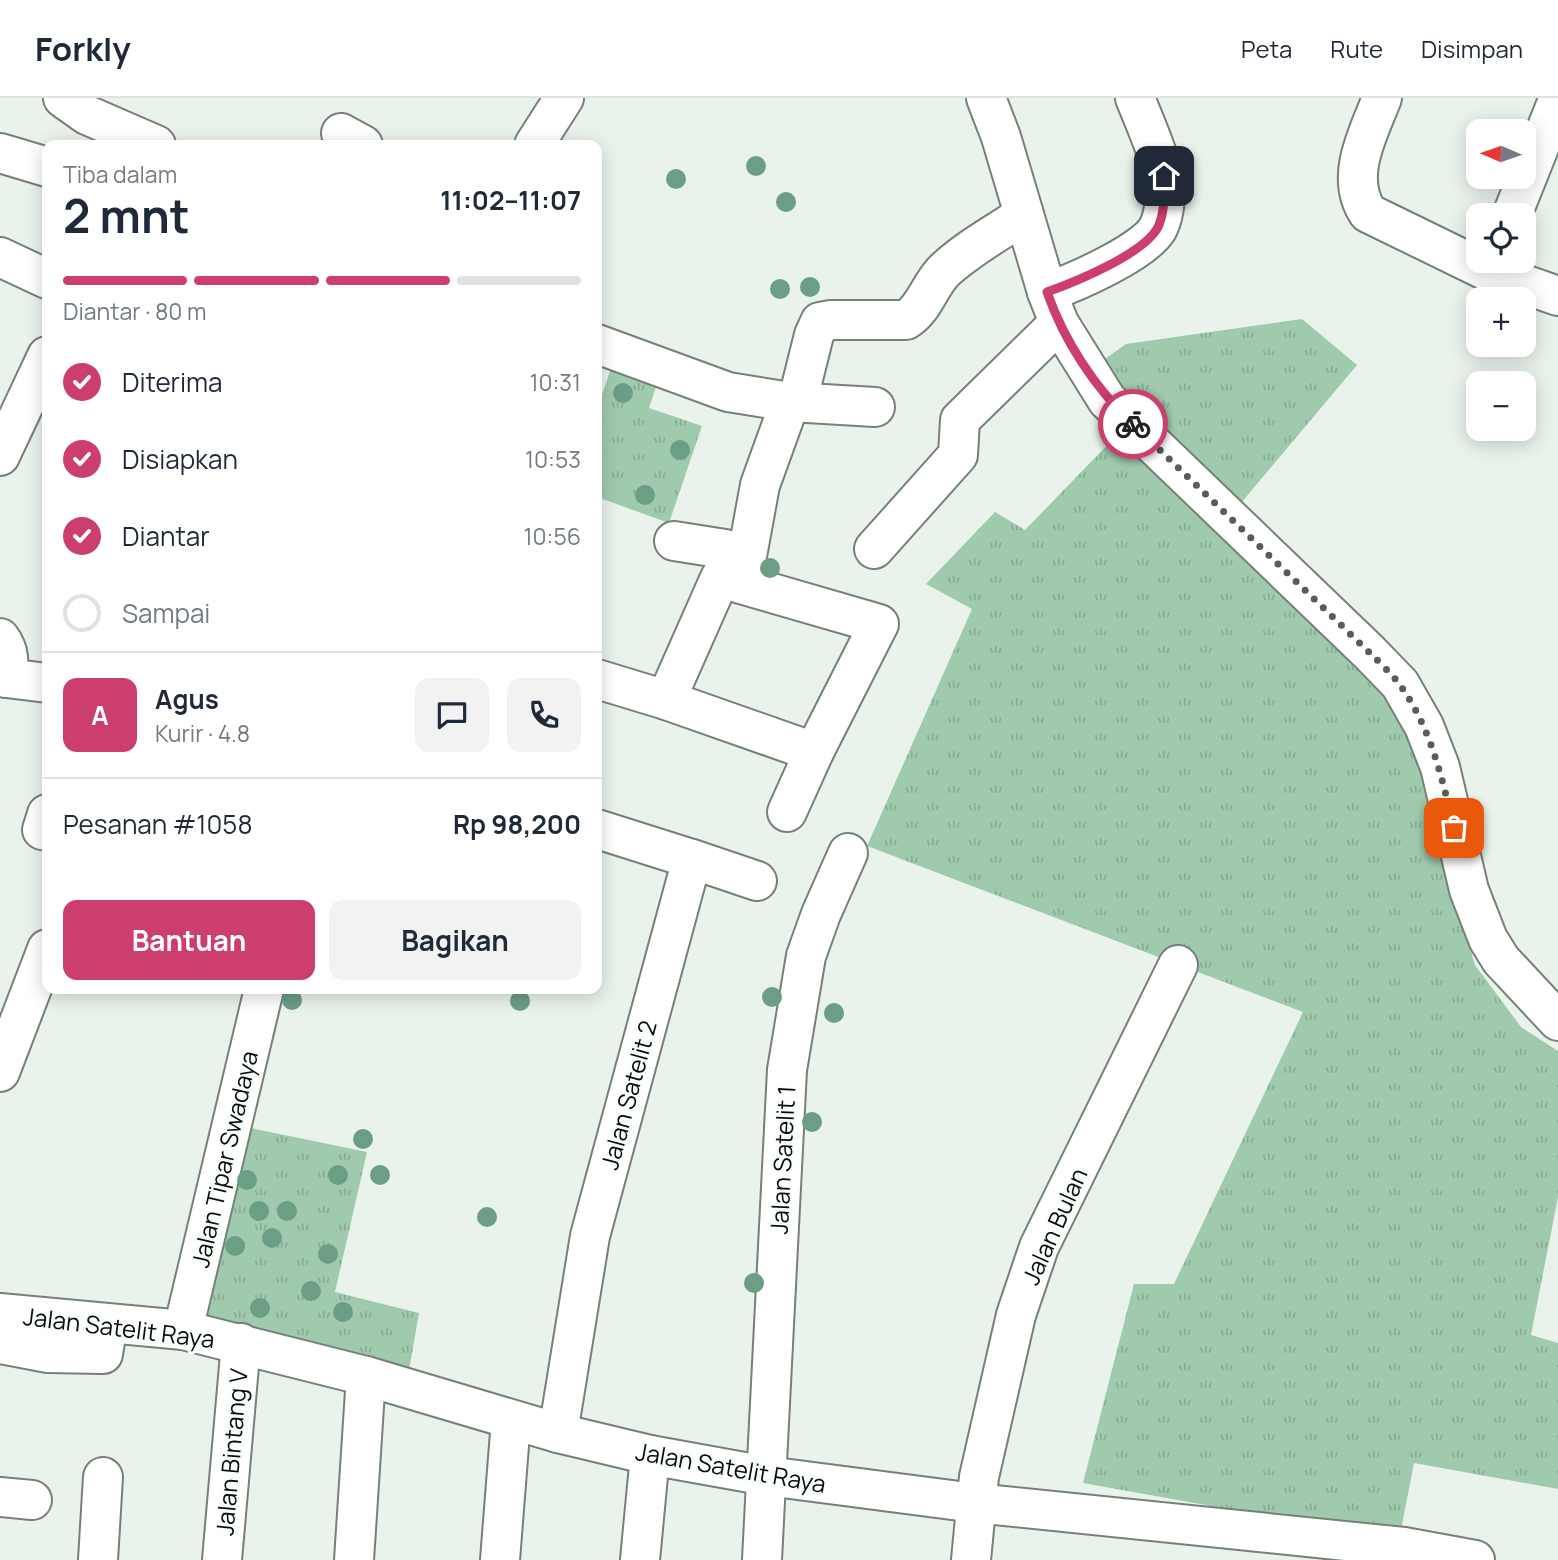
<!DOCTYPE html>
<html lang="id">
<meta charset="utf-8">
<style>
body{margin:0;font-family:Manrope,sans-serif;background:#f2f2f3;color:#1f2937;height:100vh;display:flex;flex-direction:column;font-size:26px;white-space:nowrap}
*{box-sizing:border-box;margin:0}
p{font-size:23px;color:#747a83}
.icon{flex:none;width:38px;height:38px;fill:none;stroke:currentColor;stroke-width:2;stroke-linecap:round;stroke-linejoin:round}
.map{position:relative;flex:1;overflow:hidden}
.drawer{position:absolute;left:42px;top:42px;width:560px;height:854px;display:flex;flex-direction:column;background:#fff;border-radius:14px;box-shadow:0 4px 18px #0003}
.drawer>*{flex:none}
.needle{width:46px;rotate:272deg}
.controls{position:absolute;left:1466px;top:21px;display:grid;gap:14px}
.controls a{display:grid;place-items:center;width:70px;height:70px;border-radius:14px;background:#fff;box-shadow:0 4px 18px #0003;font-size:35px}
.pin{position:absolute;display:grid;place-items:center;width:60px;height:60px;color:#fff;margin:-30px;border-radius:14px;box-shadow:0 4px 10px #0006}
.courier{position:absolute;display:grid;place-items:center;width:70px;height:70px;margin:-35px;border:5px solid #cc3e6b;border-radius:50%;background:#fff;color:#222;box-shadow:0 2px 9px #0007}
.summary em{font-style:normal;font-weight:700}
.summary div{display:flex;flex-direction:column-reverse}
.summary{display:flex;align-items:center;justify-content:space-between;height:119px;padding:0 21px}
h1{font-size:46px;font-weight:700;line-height:52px}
.bar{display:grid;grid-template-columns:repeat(4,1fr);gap:10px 7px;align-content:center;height:84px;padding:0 21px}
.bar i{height:9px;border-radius:5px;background:#e0e1e3}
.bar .current{background:#cc3e6b}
.bar p{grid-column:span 4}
.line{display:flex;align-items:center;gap:18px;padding:0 21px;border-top:2px solid #e0e1e3}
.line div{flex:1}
.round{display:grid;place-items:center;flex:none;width:74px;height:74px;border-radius:14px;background:#f2f2f3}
ol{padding:0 21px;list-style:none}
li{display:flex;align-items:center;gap:21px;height:77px}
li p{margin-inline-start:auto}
li .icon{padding:7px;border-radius:50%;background:#cc3e6b;color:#fff;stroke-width:4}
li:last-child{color:#747a83}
li i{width:38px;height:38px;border:4px solid #e0e1e3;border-radius:50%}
.action{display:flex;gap:14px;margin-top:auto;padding:14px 21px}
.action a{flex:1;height:80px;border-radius:14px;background:#cc3e6b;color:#fff;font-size:28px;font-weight:700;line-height:80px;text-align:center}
.action a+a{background:#f2f2f3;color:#1f2937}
header{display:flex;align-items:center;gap:42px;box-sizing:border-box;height:98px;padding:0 35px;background:#fff;border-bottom:2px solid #e0e1e3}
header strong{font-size:33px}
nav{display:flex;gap:38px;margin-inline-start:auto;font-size:24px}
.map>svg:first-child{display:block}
</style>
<header>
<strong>Forkly</strong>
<nav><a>Peta</a><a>Rute</a><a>Disimpan</a></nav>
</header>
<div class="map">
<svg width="1558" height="1462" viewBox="0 0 1558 1462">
<defs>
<pattern id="grass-tufts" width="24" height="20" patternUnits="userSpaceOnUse" patternTransform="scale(1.75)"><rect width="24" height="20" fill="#a0caae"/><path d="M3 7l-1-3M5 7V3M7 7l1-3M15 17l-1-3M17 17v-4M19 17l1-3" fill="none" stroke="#88ac94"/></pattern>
</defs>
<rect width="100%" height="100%" fill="#e9f3ec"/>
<g fill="url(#grass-tufts)">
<polygon points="1302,221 1357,267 1241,405 1183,358 1098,266 1126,246"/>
<polygon points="614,261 660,277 649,310 702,328 669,425 597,399 597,312"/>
<polygon points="1120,334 1381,586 1418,647 1453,791 1475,867 1521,929 1558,953 1558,1099 1531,1237 1558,1245 1558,1391 1414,1365 1399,1442 1083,1385 1134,1186 1174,1186 1303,914 867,748 972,511 926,486 995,414 1025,432"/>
<polygon points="241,1028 367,1054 335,1194 419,1215 407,1284 194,1224"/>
</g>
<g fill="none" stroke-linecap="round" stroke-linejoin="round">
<defs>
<g id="minor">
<polyline points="63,0 87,17 156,47"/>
<polyline points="986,0 1001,39 1047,194 1059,225 1107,302 1370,555 1400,586 1424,628 1440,669 1469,792 1488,841 1501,862 1558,923"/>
<path d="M1382 0C1368 36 1344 79 1368 115L1489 174 1558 198"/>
<polyline points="341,35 363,47"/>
<polyline points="534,47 564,0"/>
<polyline points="0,55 47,69"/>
<polyline points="1512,117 1558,2"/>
<polyline points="0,159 47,181"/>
<path d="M1047 194C1074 185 1145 154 1158 130 1165 116 1167 92 1163 76 1157 51 1145 25 1135 0"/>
<polyline points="597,246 728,294 790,304 875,309"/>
<path d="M797 305 814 237 820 224 831 222H906C925 211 930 185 946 171 969 150 998 134 1024 117"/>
<polyline points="0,358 47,258"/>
<polyline points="674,443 725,451 747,458 760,387 790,304"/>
<polyline points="874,451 958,357 960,322 1059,225"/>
<path d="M0 540C10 553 9 564 7 580"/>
<polyline points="0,579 47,585"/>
<polyline points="597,581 666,602 814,654"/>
<polyline points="666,602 720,480 879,526 814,654 787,714"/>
<polyline points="47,716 42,732 47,733"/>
<polyline points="692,761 757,783"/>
<polyline points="0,974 47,851"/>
<polyline points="0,1215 183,1232 366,1278 558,1335 650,1357 767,1378 975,1405 1404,1449 1475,1462"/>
<polyline points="183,1232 264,891"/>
<polyline points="0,1246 48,1255 103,1256 108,1226"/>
<polyline points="558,1335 590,1138 692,761 597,731"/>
<polyline points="0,1399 32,1402"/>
<polyline points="98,1462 103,1379"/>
<polyline points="222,1462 241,1245"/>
<polyline points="354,1462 366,1278"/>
<polyline points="500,1462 511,1322"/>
<polyline points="640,1462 650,1357"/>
<polyline points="762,1462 787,972 806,858 821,816 848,755"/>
<polyline points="971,1462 979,1379 1016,1217 1039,1149 1178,867"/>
</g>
</defs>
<use href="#minor" stroke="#768079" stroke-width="42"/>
<use href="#minor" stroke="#fff" stroke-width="38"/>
</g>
<g fill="#6c9e86">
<circle cx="756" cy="68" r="10"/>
<circle cx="676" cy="81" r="10"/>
<circle cx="786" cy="104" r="10"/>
<circle cx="810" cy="189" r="10"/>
<circle cx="780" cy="191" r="10"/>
<circle cx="623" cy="295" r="10"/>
<circle cx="680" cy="352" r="10"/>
<circle cx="645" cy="397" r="10"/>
<circle cx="770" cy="470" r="10"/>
<circle cx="772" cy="899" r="10"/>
<circle cx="292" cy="902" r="10"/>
<circle cx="520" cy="903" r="10"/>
<circle cx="834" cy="915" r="10"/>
<circle cx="812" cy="1024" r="10"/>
<circle cx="363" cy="1041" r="10"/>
<circle cx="338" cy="1077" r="10"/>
<circle cx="380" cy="1077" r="10"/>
<circle cx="247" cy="1082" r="10"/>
<circle cx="259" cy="1113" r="10"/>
<circle cx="287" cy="1113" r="10"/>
<circle cx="487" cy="1119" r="10"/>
<circle cx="272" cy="1140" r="10"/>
<circle cx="235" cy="1148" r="10"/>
<circle cx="328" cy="1156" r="10"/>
<circle cx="754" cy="1185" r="10"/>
<circle cx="311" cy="1193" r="10"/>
<circle cx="260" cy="1210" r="10"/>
<circle cx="343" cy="1214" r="10"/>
</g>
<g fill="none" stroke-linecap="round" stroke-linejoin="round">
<path stroke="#575d59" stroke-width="7" stroke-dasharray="0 12.6" d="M1133 326 1370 555C1380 565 1392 576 1400 587 1431 630 1442 680 1454 730"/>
<path stroke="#cc3e6b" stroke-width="9" d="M1133 326C1095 290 1064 243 1047 194 1075 184 1147 155 1159 127 1165 112 1165 95 1164 78"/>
</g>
<g text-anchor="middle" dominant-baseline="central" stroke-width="6" stroke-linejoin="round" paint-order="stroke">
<g font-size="24" fill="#090c0a" stroke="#fafffb">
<text transform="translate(628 997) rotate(-75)">Jalan Satelit 2</text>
<text transform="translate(224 1061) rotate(-77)">Jalan Tipar Swadaya</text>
<text transform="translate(782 1062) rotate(-87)">Jalan Satelit 1</text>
<text transform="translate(1054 1128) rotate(-66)">Jalan Bulan</text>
<text transform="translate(119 1229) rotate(7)">Jalan Satelit Raya</text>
<text transform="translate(231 1354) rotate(-85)">Jalan Bintang V</text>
<text transform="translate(731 1369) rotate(10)">Jalan Satelit Raya</text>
</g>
</g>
</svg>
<div class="controls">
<a><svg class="needle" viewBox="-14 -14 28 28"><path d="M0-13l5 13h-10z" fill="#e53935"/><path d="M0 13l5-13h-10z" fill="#747a83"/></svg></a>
<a><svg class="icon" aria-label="locate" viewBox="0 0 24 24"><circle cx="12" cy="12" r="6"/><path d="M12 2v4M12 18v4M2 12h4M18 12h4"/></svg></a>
<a>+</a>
<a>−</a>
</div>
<div class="pin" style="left:1454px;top:730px;background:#ea580c"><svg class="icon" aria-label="bag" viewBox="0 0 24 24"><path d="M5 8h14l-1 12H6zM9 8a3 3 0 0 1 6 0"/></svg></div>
<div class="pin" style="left:1164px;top:78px;background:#1f2937"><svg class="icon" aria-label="home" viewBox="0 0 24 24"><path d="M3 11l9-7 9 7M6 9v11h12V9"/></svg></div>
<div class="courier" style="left:1133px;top:326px"><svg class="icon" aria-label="bike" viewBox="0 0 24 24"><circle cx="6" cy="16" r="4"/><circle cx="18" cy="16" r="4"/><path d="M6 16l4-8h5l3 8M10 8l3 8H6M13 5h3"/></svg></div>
<section class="drawer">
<div class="summary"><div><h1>2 mnt</h1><p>Tiba dalam</p></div><em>11:02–11:07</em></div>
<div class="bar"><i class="current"></i><i class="current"></i><i class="current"></i><i></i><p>Diantar · 80 m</p></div>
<ol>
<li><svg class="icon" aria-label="check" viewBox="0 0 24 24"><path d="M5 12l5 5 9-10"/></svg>Diterima<p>10:31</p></li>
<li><svg class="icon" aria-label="check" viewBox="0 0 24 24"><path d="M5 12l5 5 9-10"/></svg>Disiapkan<p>10:53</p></li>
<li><svg class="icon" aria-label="check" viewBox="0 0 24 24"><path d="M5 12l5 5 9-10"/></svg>Diantar<p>10:56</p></li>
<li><i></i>Sampai</li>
</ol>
<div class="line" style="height:126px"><b class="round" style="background:#cc3e6b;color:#fff">A</b><div><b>Agus</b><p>Kurir · 4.8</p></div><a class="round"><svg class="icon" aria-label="chat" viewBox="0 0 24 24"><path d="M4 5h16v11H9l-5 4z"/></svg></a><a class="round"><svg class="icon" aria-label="phone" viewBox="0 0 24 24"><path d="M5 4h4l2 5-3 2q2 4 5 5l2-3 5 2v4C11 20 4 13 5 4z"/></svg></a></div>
<div class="line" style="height:91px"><div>Pesanan #1058</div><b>Rp 98,200</b></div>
<div class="action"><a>Bantuan</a><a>Bagikan</a></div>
</section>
</div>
